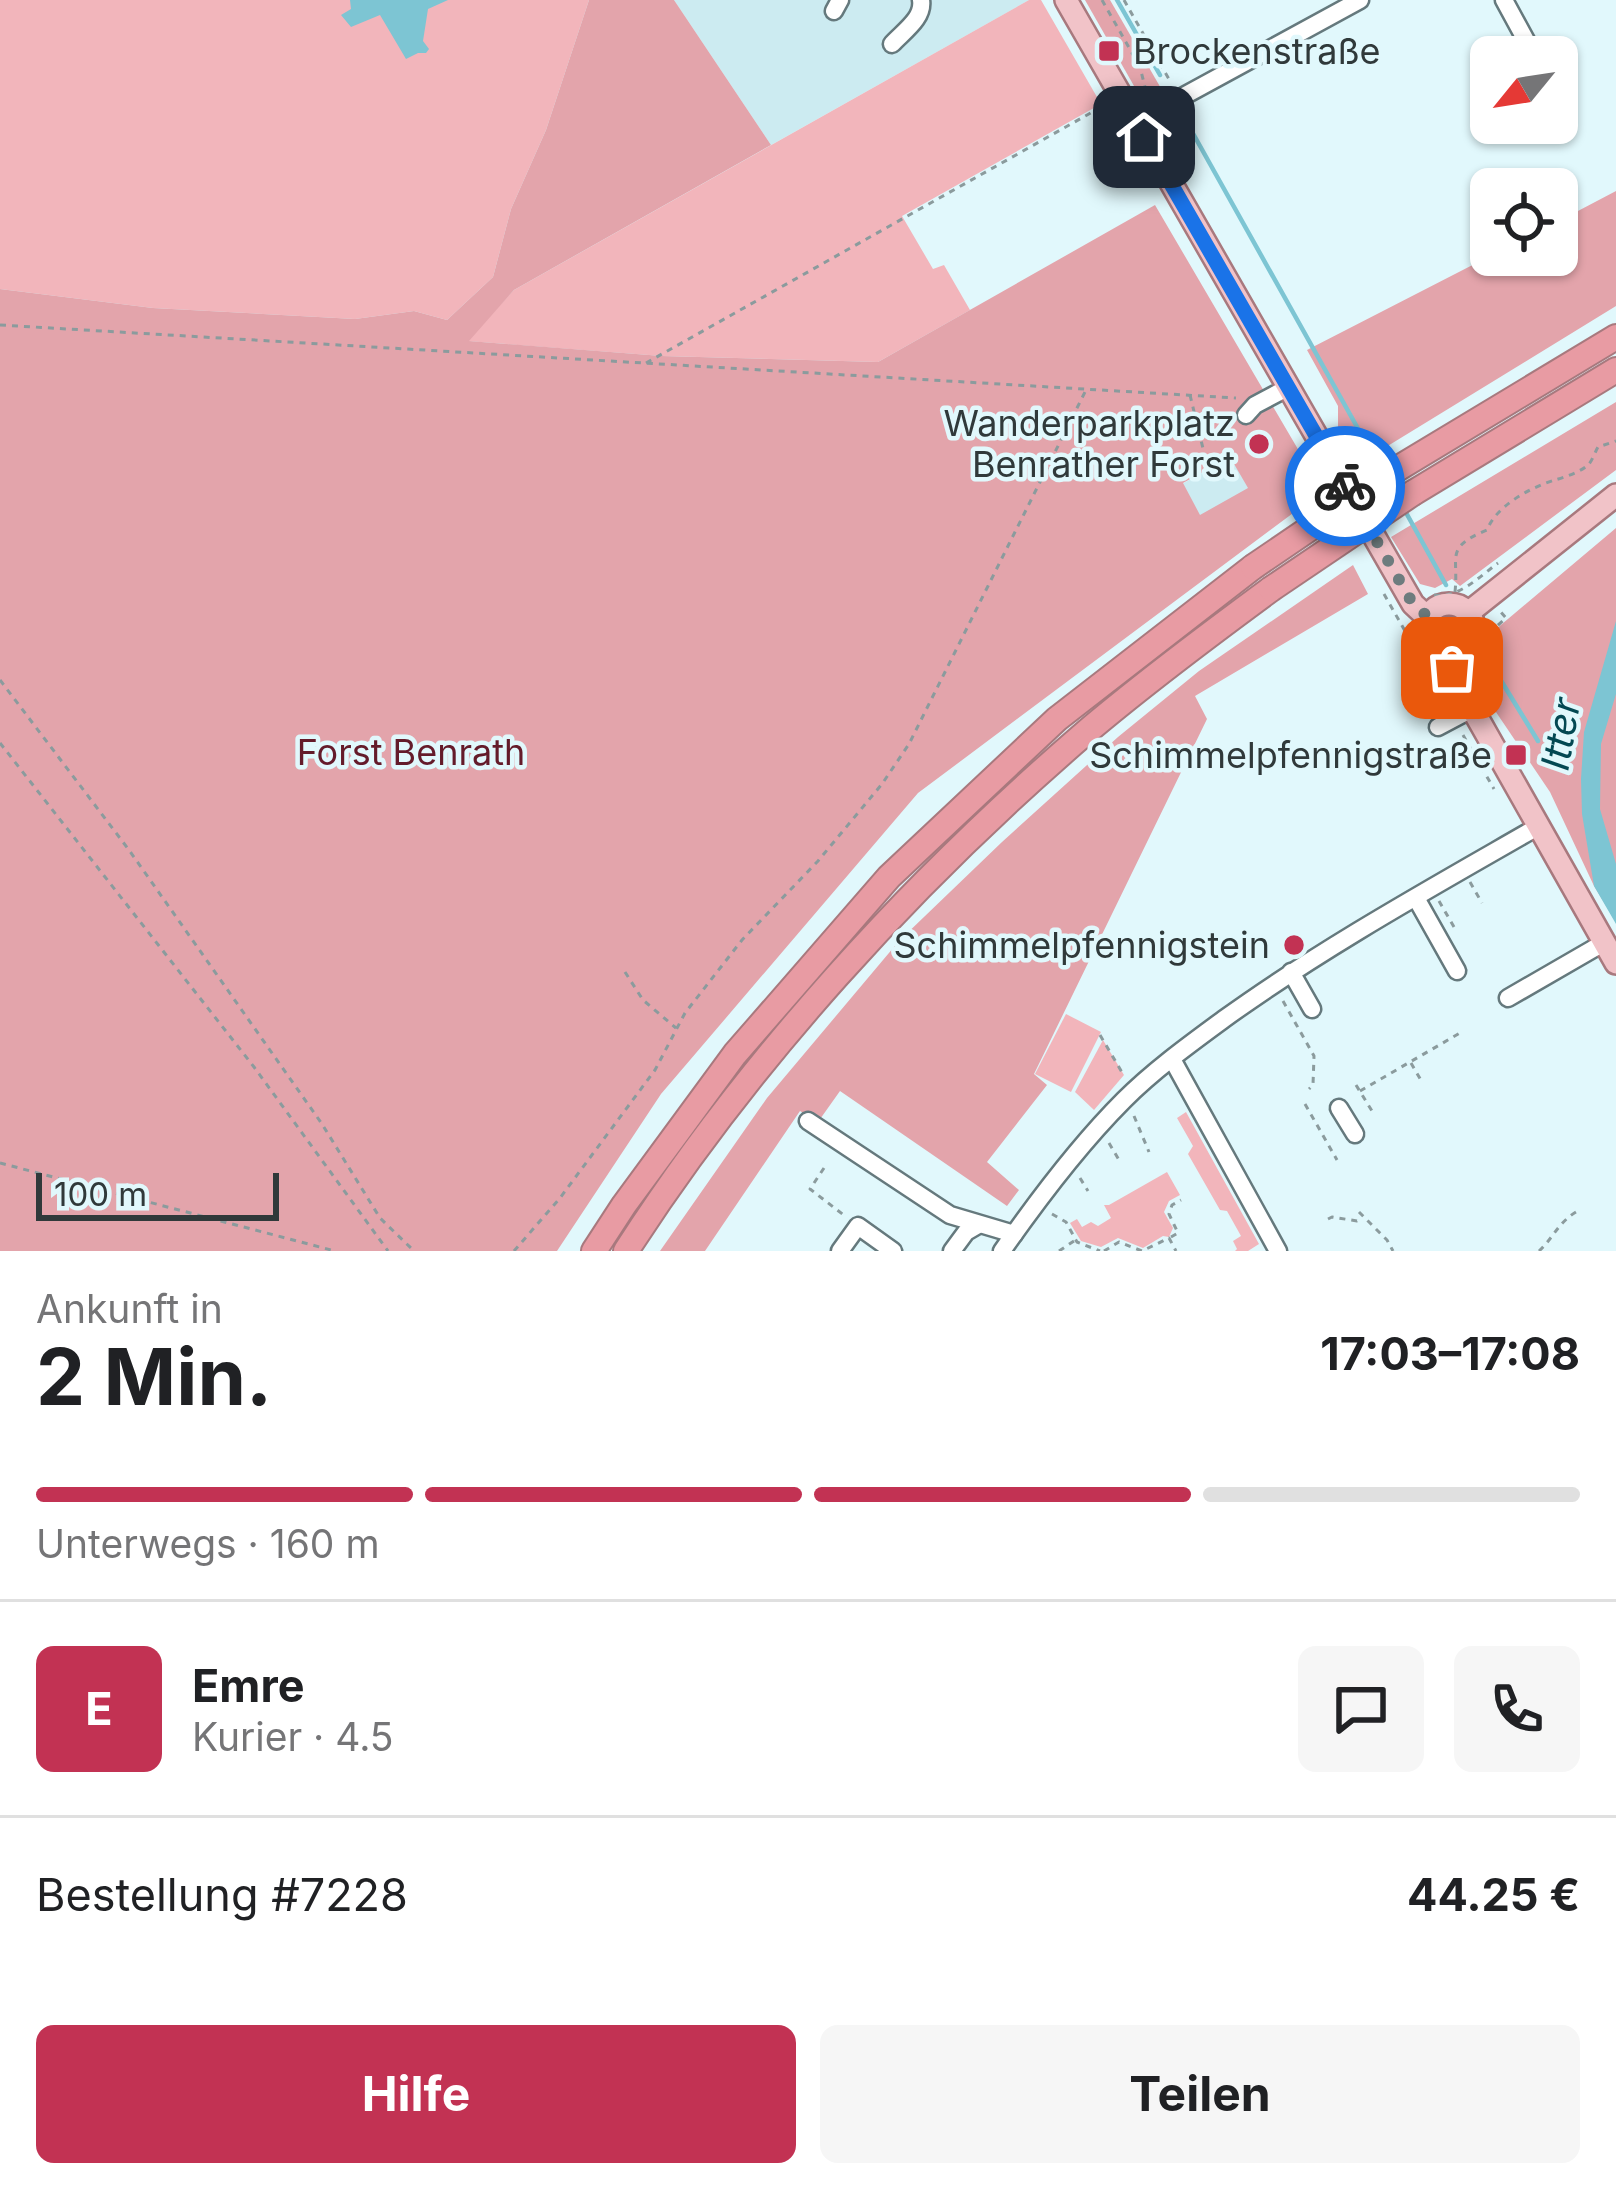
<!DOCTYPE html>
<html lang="de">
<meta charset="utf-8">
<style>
body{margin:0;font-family:Inter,sans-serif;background:#f6f6f6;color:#202124;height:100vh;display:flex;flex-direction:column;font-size:45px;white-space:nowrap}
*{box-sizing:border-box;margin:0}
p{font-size:39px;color:#757577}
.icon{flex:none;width:66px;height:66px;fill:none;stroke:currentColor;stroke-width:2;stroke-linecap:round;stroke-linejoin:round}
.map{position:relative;height:1251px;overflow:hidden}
.drawer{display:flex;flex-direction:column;background:#fff;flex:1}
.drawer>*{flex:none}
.needle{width:78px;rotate:240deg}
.buttons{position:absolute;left:1470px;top:36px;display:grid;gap:24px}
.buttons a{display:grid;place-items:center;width:108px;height:108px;border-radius:18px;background:#fff;box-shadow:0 3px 9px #0004;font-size:60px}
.scale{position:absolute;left:36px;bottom:30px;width:243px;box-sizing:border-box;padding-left:12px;border:6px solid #30393a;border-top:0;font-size:33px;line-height:42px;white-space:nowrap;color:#30393a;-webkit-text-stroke:9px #e1f8fc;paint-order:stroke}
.pin{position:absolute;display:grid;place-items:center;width:102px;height:102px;color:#fff;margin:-51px;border-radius:24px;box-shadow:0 6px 18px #0006}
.courier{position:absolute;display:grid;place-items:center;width:120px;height:120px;margin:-60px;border:9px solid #1a73e8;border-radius:50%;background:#fff;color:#222;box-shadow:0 3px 15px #0007}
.headline em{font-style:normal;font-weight:700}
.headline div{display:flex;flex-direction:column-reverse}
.headline{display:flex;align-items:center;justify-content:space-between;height:204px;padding:0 36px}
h1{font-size:78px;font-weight:700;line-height:90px}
.bar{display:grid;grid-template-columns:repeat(4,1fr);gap:18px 12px;align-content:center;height:144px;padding:0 36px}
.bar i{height:15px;border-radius:9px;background:#e0e0e0}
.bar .on{background:#c23253}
.bar p{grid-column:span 4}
.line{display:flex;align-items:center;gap:30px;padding:0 36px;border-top:3px solid #e0e0e0}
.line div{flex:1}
.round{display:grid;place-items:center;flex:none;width:126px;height:126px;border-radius:18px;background:#f6f6f6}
.button{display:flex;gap:24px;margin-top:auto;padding:24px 36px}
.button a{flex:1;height:138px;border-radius:18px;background:#c23253;color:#fff;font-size:48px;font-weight:700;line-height:138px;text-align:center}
.button a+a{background:#f6f6f6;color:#202124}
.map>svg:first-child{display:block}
</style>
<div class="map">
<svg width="1616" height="1251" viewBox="0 0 1616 1251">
<rect width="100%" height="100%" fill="#e1f8fc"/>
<g fill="#ccebf1">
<polygon points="674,0 1029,0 771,145"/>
<polygon points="1231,457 1249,489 1200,516 1182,484"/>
</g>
<g fill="#f2b5bb">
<polygon points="0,0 589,0 546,130 511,209 493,277 447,320 414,311 355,319 153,308 0,289"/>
<polygon points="1029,0 1041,0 1101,104 902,216 933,269 944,265 970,310 878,362 662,356 467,341 514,290"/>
<polygon points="1066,1014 1101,1032 1071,1092 1035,1074"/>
<polygon points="1103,1040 1124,1075 1094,1110 1075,1092"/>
<polygon points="1186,1112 1259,1244 1248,1251 1235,1251 1237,1249 1233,1241 1241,1236 1227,1211 1220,1210 1188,1154 1193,1146 1177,1118"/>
<polygon points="1167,1172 1180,1195 1169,1201 1164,1212 1173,1228 1169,1237 1163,1236 1143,1248 1118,1238 1101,1247 1081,1241 1070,1223 1077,1219 1082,1227 1091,1222 1098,1226 1111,1218 1104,1205 1109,1205"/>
</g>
<g fill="#e3a4ab" fill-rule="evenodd">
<path d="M589 0H674L771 145 514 290 469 341 662 356 878 362 1155 205 1309 468 1320 493 918 793 661 1094 557 1251H0V289L153 308 355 319 414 311 447 320 493 277 511 209 546 130ZM1230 457 1248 488 1200 515 1183 483Z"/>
<polygon points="1085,0 1110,0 1166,97 1146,107"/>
<polygon points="1616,191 1616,306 1355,466 1338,436 1338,406 1307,350 1492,255 1557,255 1557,222"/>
<polygon points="1616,402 1616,470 1460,586 1452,579 1435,588 1420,584 1391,537"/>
<polygon points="1616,528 1616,922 1594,886 1550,792 1477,684 1469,667 1470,651"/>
<polygon points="1353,565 1368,594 1195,696 1207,719 1034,1074 1047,1085 987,1162 1019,1190 1007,1206 840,1091 818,1122 800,1111 705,1251 660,1251 767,1098 899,941 1002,842 1118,737 1199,671"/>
</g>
<g fill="#7dc5d3">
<polygon points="350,0 448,0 428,9 423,41 429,49 426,53 418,53 406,59 380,15 351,27 341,15 351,9"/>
<polygon points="1616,621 1616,694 1601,744 1600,809 1616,864 1616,924 1594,886 1582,814 1581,779 1584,732"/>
</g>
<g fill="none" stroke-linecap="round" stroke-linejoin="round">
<g stroke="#7dc5d3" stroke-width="4.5">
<polyline points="1117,0 1160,75"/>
<polyline points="1181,112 1380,468"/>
<polyline points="1404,509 1446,585"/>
<polyline points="1489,661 1538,741"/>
</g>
<defs>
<g id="minor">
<polyline points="1504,0 1535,57"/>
<polyline points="834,11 840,0"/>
<path d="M892 44C904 31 924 18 921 0"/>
<polyline points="1136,122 1360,0"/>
<polyline points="1246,415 1255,405 1289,387"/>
<polyline points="1438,727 1472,709"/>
<polyline points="1416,898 1457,971"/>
<polyline points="1291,972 1312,1009"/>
<polyline points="1508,998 1605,942"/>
<polyline points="1172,1059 1278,1251"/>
<polyline points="1339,1108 1355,1134"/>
<polyline points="808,1121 950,1215 1014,1234"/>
<polyline points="840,1251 858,1226 893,1251"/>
<polyline points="952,1251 966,1232 978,1225"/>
<path d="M1002 1251C1039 1198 1078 1146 1124 1100 1154 1070 1190 1044 1224 1019 1324 947 1433 887 1539 826"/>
</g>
<g id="major">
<polyline points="1066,0 1413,604 1427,617"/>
<circle cx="1449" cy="629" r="25"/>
<polyline points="1468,613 1616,495"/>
<polyline points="1452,654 1456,680 1616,963"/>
</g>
<g id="highway">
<polyline points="1397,469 1616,337"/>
<polyline points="1413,493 1616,370"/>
<polyline points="594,1251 624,1205 735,1054 889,877 1057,719 1253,567"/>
<path d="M626 1251C750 1059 911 883 1084 734 1144 683 1207 636 1271 589"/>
</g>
</defs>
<use href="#minor" stroke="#65797d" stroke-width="21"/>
<use href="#major" stroke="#a8797e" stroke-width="26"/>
<use href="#highway" stroke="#a8797e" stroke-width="28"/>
<g stroke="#8b9b9d" stroke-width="3" stroke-dasharray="6 6" stroke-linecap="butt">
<polyline points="1102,0 1140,67 1147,95"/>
<polyline points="1124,0 1170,81"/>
<polyline points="0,325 1236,398"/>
<polyline points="646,363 1103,106"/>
<polyline points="1190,395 1208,469"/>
<path d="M1455 592C1459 555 1444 548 1487 530 1496 506 1531 487 1555 480 1565 477 1581 472 1589 464 1593 459 1595 452 1598 447L1616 441"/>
<polyline points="1384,594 1447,705"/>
<path d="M1434 595C1458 599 1479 577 1498 563"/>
<polyline points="1471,649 1506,618 1499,610"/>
<polyline points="0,680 129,850 322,1124 380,1218 414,1251"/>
<polyline points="1463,735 1494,789"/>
<polyline points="0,743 254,1067 388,1251"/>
<polyline points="1470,882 1482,903"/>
<polyline points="1439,901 1454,927 1457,926"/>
<polyline points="625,972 643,1000 676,1028"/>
<polyline points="1283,1001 1314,1056 1313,1085 1309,1089"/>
<polyline points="1100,1035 1123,1074"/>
<polyline points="1411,1063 1422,1082"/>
<polyline points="1356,1085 1372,1111"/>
<polyline points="1360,1091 1460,1033"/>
<polyline points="1305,1104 1337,1160"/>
<polyline points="1134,1116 1149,1152"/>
<polyline points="1109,1143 1119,1160"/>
<polyline points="0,1163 335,1251"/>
<polyline points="824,1168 810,1189 845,1216"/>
<polyline points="1080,1178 1088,1191"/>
<polyline points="1359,1212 1387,1240 1393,1251"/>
<polyline points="1052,1214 1066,1222 1077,1242 1100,1251"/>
<polyline points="1328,1219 1332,1217 1357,1221 1361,1219"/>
<polyline points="1171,1237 1178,1233 1169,1214 1172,1205 1181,1200"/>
<polyline points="514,1251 560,1198 655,1070 685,1013 742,940 818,861 882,784 909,744 1085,392"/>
<polyline points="1059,1251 1074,1241"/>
<polyline points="1104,1251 1119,1242 1142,1251 1169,1238 1176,1251"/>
<path d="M1539 1251C1554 1237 1558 1223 1576 1212L1581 1214"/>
</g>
<use href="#minor" stroke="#fff" stroke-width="16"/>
<use href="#major" stroke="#f1c3c8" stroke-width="21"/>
<use href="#highway" stroke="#e89ba3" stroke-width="24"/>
<defs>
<g id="highway-bridge">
<polyline points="1253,567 1397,469"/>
<polyline points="1271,589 1413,493"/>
</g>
</defs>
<use href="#highway-bridge" stroke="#a8797e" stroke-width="28" stroke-linecap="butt"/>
<use href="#highway-bridge" stroke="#e89ba3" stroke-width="24"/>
</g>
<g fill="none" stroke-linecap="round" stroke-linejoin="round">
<path stroke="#6e7c7e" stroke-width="12" stroke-dasharray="0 21.6" d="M1345 486 1413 604 1427 616C1419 636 1430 653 1451 654L1452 668"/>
<polyline stroke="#1a73e8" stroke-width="15" points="1144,137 1345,486"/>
</g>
<g fill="#c23253" stroke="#e1f8fc" stroke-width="4.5">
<rect x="1097" y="39" width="24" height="24" rx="6"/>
<circle cx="1259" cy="444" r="12"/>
<rect x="1504" y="743" width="24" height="24" rx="6"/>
<circle cx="1294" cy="945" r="12"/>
</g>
<g text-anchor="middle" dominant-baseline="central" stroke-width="9" stroke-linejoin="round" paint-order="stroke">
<g font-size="36" fill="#30393a" stroke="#e1f8fc" text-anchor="end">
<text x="1133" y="51" text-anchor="start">Brockenstraße</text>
<text x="1235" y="423">Wanderparkplatz<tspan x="1235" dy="41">Benrather Forst</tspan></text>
<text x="1492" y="755">Schimmelpfennigstraße</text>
<text x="1270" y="945">Schimmelpfennigstein</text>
</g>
<g font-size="36" fill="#641b2a" stroke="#e1f8fc">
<text x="411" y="752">Forst Benrath</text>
</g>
<g font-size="39" font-style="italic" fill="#034852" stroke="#e1f8fc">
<text transform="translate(1560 734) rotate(-80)">Itter</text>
</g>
</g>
</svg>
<div class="buttons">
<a><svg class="needle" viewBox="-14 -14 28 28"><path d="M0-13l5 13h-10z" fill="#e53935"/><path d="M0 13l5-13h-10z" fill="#757577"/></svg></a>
<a><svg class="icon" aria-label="locate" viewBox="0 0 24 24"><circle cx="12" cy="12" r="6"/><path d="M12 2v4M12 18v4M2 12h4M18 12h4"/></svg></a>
</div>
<div class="scale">100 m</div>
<div class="pin" style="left:1452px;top:668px;background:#ea580c"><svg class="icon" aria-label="bag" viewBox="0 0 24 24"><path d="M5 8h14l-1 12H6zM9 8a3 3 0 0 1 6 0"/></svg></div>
<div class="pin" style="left:1144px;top:137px;background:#1f2937"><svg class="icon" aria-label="home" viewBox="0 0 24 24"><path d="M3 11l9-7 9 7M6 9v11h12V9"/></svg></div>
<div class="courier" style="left:1345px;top:486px"><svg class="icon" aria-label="bike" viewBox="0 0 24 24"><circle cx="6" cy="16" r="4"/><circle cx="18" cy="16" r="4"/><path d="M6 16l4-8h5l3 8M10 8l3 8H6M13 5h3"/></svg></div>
</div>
<section class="drawer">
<div class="headline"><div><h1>2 Min.</h1><p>Ankunft in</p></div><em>17:03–17:08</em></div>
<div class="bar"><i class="on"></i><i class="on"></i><i class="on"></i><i></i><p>Unterwegs · 160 m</p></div>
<div class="line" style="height:216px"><b class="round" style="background:#c23253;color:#fff">E</b><div><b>Emre</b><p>Kurier · 4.5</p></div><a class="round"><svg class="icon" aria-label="chat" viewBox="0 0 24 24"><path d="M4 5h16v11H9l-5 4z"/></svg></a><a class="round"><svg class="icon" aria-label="phone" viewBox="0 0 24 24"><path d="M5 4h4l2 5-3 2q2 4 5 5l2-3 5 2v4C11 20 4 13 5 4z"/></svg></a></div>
<div class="line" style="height:156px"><div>Bestellung #7228</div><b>44.25 €</b></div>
<div class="button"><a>Hilfe</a><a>Teilen</a></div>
</section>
